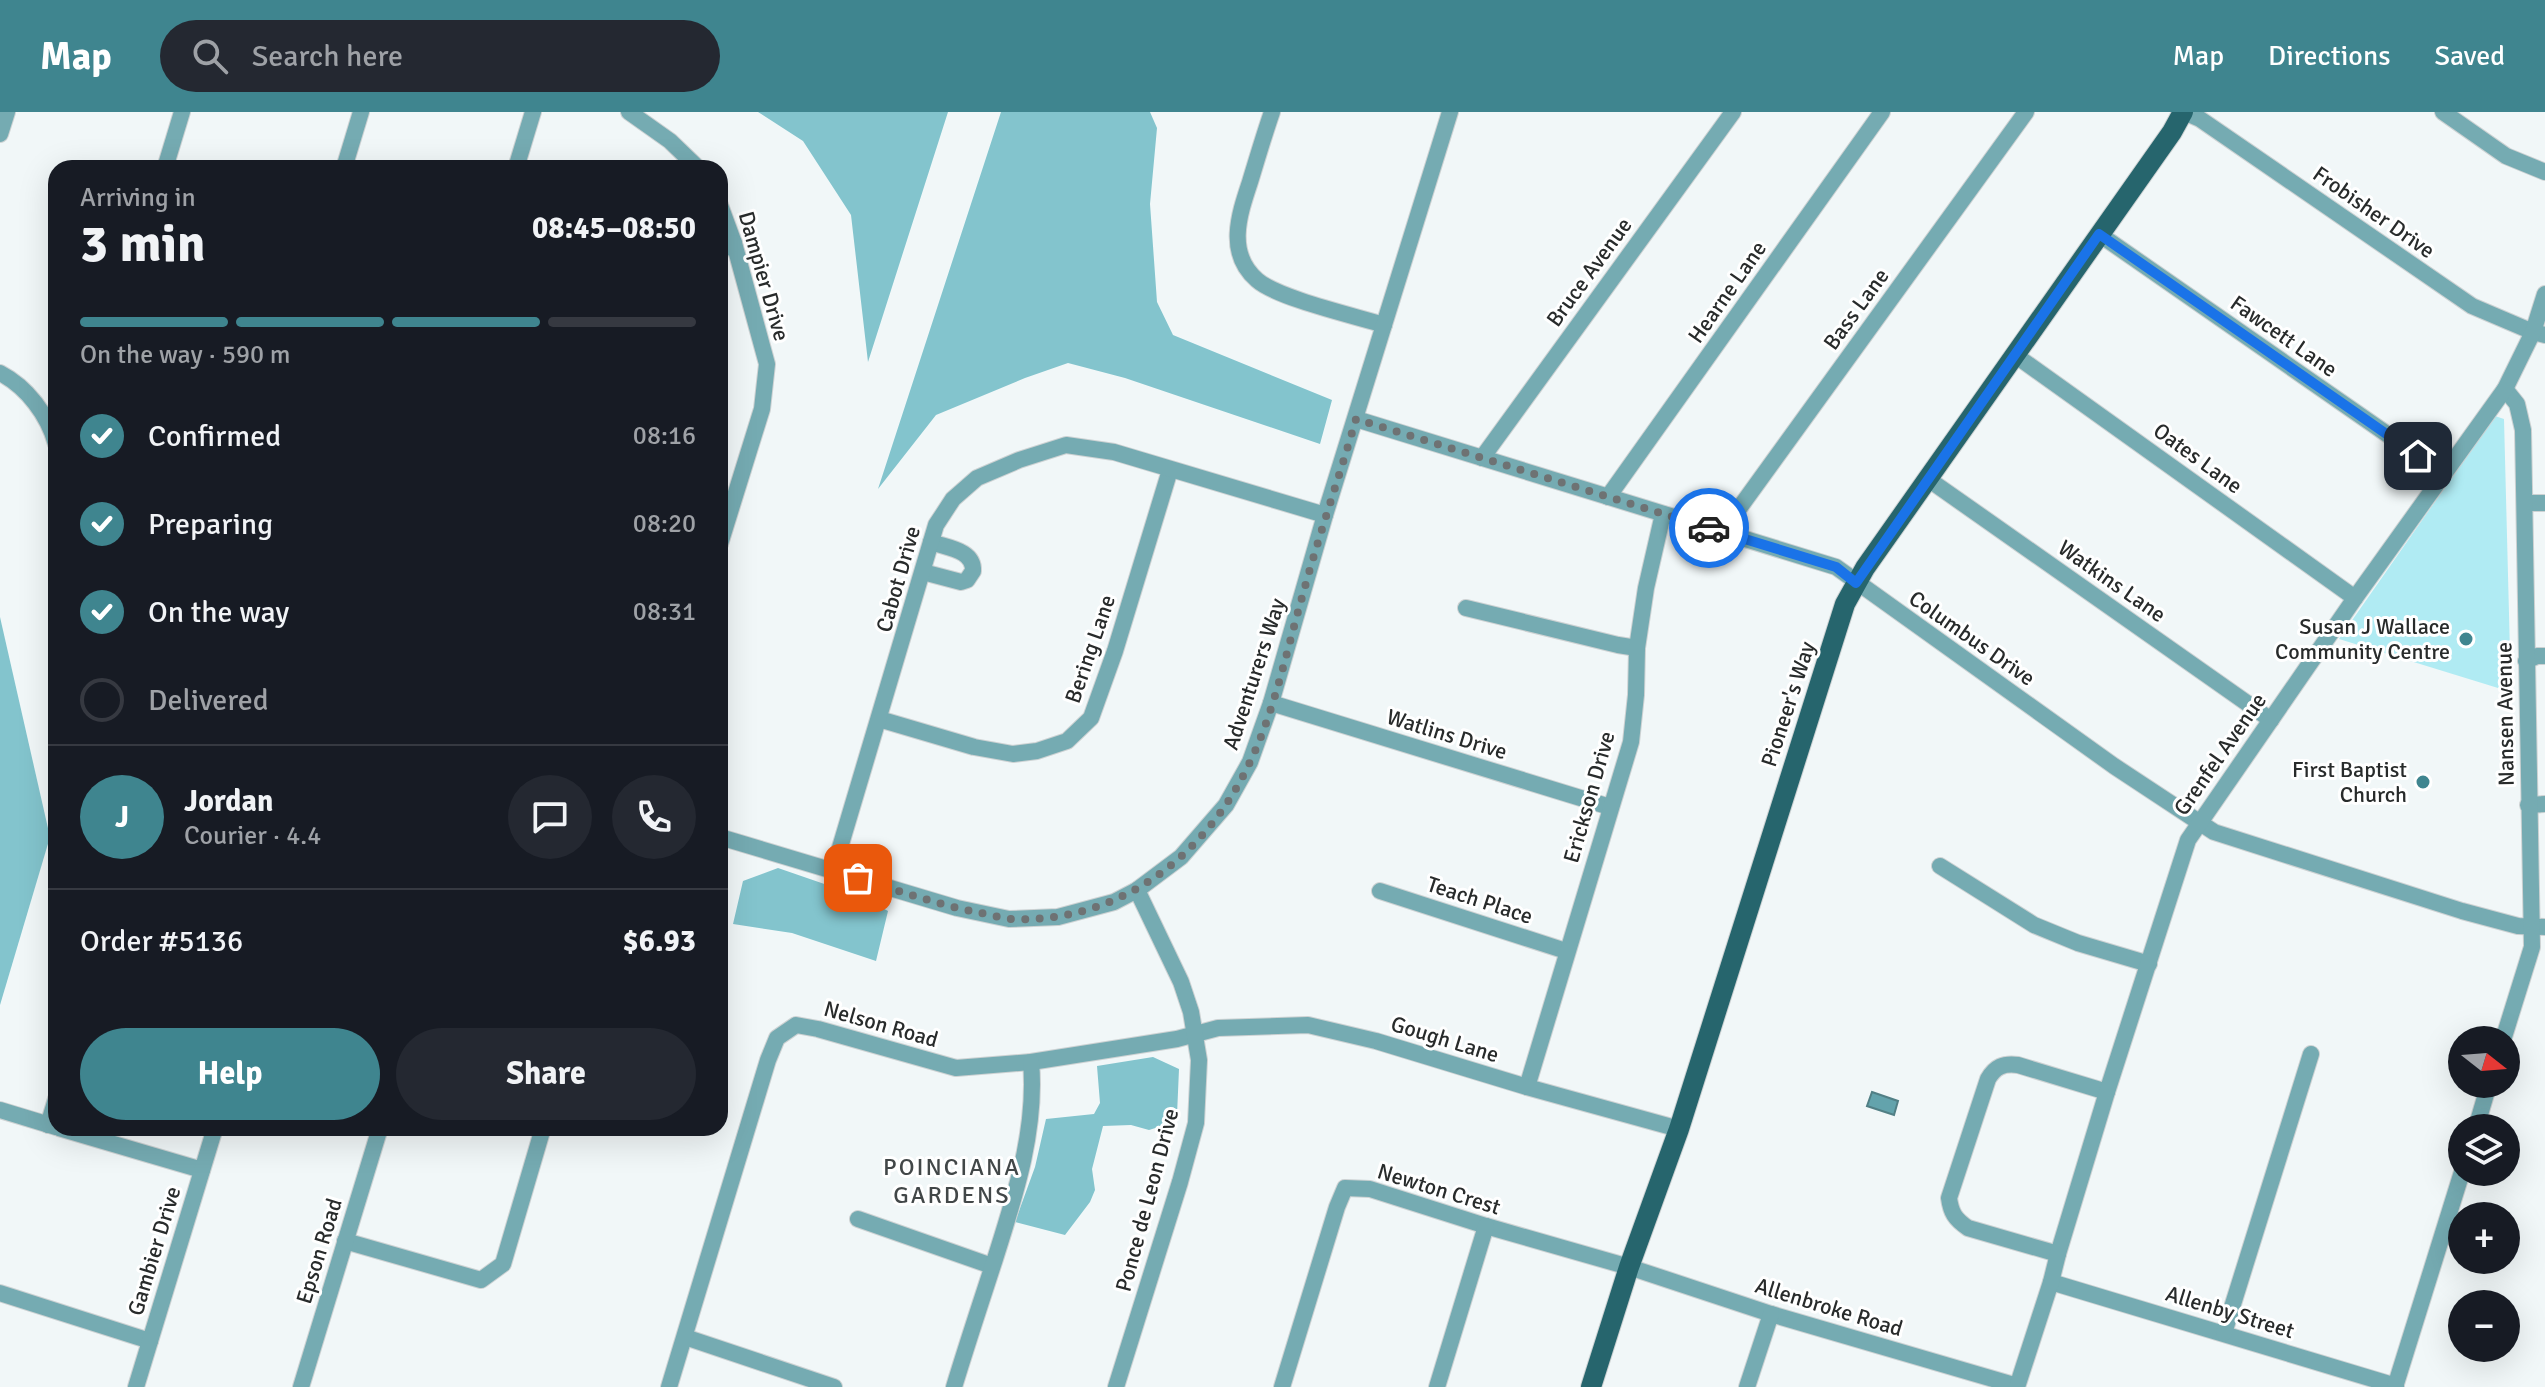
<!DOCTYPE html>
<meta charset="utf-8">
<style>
body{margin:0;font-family:Signika,sans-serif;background:#242831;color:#f1f3f6;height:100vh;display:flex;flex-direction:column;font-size:30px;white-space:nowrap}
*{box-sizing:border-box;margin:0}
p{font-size:26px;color:#9ea1a6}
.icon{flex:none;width:44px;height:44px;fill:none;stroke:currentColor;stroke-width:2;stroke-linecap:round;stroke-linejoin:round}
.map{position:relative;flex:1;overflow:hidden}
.details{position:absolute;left:48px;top:48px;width:680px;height:976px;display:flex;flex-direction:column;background:#171b24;border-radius:24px;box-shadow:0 8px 32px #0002}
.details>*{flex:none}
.needle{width:52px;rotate:107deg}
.tools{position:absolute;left:2448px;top:914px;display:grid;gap:16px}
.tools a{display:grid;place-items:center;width:72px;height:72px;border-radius:50%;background:#171b24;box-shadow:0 8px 32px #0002;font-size:40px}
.pin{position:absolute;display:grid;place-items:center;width:68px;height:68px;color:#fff;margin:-34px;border-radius:16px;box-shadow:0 4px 12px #0006}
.courier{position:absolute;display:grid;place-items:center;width:80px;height:80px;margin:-40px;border:6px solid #1a73e8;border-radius:50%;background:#fff;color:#222;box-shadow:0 2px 10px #0007}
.headline em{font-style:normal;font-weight:700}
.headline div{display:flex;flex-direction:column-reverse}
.headline{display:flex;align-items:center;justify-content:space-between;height:136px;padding:0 32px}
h1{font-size:52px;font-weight:700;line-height:60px}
.bar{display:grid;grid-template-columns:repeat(4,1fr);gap:12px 8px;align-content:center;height:96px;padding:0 32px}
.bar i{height:10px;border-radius:6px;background:#363941}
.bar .current{background:#3f858f}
.bar p{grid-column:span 4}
.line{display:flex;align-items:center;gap:20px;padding:0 32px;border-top:2px solid #363941}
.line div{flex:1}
.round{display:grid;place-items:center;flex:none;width:84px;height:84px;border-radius:42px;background:#242831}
ol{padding:0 32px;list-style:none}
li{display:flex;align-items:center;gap:24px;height:88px}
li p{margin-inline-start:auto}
li .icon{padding:8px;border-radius:50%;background:#3f858f;color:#fff;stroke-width:4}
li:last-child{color:#9ea1a6}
li i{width:44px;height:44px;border:4px solid #363941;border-radius:50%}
.cta{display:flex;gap:16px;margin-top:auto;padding:16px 32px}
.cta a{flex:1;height:92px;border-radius:48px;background:#3f858f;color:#fff;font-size:32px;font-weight:700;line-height:92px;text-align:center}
.cta a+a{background:#242831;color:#f1f3f6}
header{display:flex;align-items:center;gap:48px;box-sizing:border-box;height:112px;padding:0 40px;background:#3f858f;color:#fff}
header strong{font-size:38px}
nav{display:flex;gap:44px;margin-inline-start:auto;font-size:28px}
.search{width:560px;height:72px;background:#242831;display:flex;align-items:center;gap:20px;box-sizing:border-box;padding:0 28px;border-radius:44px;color:#9ea1a6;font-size:30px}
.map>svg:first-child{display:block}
</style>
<header>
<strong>Map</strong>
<div class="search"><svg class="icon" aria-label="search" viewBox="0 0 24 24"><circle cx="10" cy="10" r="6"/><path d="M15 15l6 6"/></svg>Search here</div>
<nav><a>Map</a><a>Directions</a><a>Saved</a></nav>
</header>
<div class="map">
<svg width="2545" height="1275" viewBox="0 0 2545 1275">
<rect width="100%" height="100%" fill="#f1f7f8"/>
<polygon fill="#b0ebf3" points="2495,304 2504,307 2511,580 2339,527"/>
<g fill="#83c4cd">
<polygon points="758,0 948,0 868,250 851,103 803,29"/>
<polygon points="1001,0 1150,0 1157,16 1150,92 1157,190 1173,223 1332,288 1320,332 1125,266 1068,251 1025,266 936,303 878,377"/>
<polygon points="0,505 50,725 0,893"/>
<polygon points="778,756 862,785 888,799 876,849 792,821 733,812 743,769"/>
<polygon points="1153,945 1179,957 1177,1003 1168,1012 1149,1018 1131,1013 1103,1014 1092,1057 1095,1078 1090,1090 1065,1123 1015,1110 1035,1055 1046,1007 1094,1002 1100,991 1097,954"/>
</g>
<polygon fill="#63a3ac" stroke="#517f85" stroke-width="2" points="1872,980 1898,989 1894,1003 1867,994"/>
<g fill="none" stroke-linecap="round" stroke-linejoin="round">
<defs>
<g id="minor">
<polyline points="629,0 670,29 698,56"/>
<path d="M1272 0C1264 23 1257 47 1250 70 1239 103 1226 141 1257 168 1277 186 1355 204 1384 213"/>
<polyline points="2184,0 2200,7 2472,194 2533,220 2545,223"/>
<polyline points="2443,0 2506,44 2545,60"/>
<polyline points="0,22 7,0"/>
<polyline points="165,56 182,0"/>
<polyline points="344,56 361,0"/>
<polyline points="516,56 533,0"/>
<polyline points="720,93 734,131 767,252 762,297 720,432"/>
<polyline points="2099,122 2443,361"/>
<polyline points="720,139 734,131"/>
<polyline points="2015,243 2355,486"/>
<path d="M0 261C27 275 48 303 56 332"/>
<polyline points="1356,307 1836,455 2114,654 2214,720 2462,799 2518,814 2545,815"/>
<polyline points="1482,346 1733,0"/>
<polyline points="1928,367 2271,608"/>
<polyline points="1608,385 1882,0"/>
<polyline points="2526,391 2545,391"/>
<polyline points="1722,420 2026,0"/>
<path d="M923 460 961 470 967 468 973 459C974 438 948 436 931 430"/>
<polyline points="1466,496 1618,533 1637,536"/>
<polyline points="2526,549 2537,544 2545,544"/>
<polyline points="1271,591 1610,695"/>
<polyline points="879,607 974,635 1013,642 1037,639 1067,629 1091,606 1115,539 1170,358"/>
<polyline points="2528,693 2545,692"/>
<polyline points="720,725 957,796 1009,807 1058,805 1114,790 1137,778 1181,745 1226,693 1250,650 1271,591 1325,403 1450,0"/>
<polyline points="1940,754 2034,813 2078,831 2149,852"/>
<polyline points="833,759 936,413 953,387 977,366 1019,348 1066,333 1114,340 1325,403"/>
<polyline points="1380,779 1566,839"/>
<polyline points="2503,928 2532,835 2523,318 2517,292 2505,277"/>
<polyline points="1527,975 1631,630 1636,583 1637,536 1646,476 1663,402"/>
<polyline points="0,998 56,1015"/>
<polyline points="48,1013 56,987"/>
<polyline points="59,1016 202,1058"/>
<polyline points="2476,1016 2489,972"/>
<polyline points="858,1107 992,1154"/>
<polyline points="345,1129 481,1168 503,1152 543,1016"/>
<path d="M2058 1142 1968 1116C1955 1107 1951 1101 1949 1086L1988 967C1995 955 2003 951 2018 953L2107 980"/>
<polyline points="2051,1170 2396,1274"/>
<polyline points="0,1181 150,1229"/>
<polyline points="2224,1221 2311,942"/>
<polyline points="685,1225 834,1275"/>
<polyline points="136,1275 215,1016"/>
<polyline points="301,1275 380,1016"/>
<polyline points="669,1275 768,948 777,926 796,913 818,917 956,956 1031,950 1177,927 1218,916 1308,913 1376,929 1527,975 1679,1017"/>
<path d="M954 1275C967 1232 981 1190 995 1147 1015 1084 1037 1017 1031 950"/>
<polyline points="1116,1275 1180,1070 1196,1011 1199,948 1191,900 1181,870 1137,778"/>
<polyline points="1282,1275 1337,1095 1345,1076 1370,1077 1486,1114 1629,1155 1771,1202 2017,1274"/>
<polyline points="1437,1275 1486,1114"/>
<polyline points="1747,1275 1771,1202"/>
<polyline points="2017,1275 2051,1170 2058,1142 2107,980 2188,728 2355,486 2505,277 2533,220 2545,182"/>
<polyline points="2395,1275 2462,1060"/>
</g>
<polyline id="major" points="1591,1275 1629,1155 1679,1017 1845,492 1865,456 2172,20 2183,0"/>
</defs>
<use href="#minor" stroke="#cdd2d3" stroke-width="18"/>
<use href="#major" stroke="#cdd2d3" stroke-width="22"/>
<use href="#minor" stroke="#75abb2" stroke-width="16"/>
<use href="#major" stroke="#26656d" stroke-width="20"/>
</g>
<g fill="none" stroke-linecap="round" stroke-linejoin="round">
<path stroke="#6e7273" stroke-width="8" stroke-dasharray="0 14.4" d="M858 766C899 779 939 793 981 801 990 803 1001 806 1011 807 1117 812 1206 745 1250 650 1275 598 1287 537 1303 482 1319 423 1339 366 1356 307L1709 416"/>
<polyline stroke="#1a73e8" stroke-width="10" points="1709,416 1836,455 1856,471 2099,122 2418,344"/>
</g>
<g fill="#3f858f" stroke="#fff" stroke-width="3">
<circle cx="2466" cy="527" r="8"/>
<circle cx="2423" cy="670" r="8"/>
</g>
<g text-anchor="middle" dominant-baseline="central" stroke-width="6" stroke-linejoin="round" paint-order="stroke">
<g font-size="22" fill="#282b2b" stroke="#fff">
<text transform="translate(2374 100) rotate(35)">Frobisher Drive</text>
<text transform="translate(1589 160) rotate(-54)">Bruce Avenue</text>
<text transform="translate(764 164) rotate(74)">Dampier Drive</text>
<text transform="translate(1727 180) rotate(-55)">Hearne Lane</text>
<text transform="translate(1856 197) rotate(-54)">Bass Lane</text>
<text transform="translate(2284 224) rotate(35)">Fawcett Lane</text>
<text transform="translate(2198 346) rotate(36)">Oates Lane</text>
<text transform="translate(898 467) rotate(-74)">Cabot Drive</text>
<text transform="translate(2112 469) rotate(35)">Watkins Lane</text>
<text transform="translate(1972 526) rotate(35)">Columbus Drive</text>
<text transform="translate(1090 537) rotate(-71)">Bering Lane</text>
<text transform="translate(1254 562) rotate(-72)">Adventurers Way</text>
<text transform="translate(1788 592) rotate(-72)">Pioneer's Way</text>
<text transform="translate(2505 602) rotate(-91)">Nansen Avenue</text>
<text transform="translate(1447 622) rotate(17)">Watlins Drive</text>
<text transform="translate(2220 642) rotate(-55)">Grenfel Avenue</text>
<text transform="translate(1589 685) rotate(-74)">Erickson Drive</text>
<text transform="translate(1480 788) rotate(18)">Teach Place</text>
<text transform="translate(881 912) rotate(16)">Nelson Road</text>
<text transform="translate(1445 927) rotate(17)">Gough Lane</text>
<text transform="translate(1439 1077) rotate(17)">Newton Crest</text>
<text transform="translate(1147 1088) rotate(-75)">Ponce de Leon Drive</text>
<text transform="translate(154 1139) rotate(-73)">Gambier Drive</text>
<text transform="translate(319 1139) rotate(-73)">Epson Road</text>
<text transform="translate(1829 1195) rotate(17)">Allenbroke Road</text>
<text transform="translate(2230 1200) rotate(17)">Allenby Street</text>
</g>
<g font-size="22" fill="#282b2b" stroke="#fff" text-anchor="end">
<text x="2450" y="514">Susan J Wallace<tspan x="2450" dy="25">Community Centre</tspan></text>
<text x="2407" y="657">First Baptist<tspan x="2407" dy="25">Church</tspan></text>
</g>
<g font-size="24" letter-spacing="2" fill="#424748" stroke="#fff">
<text x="952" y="1055">POINCIANA<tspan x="952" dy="28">GARDENS</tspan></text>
</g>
</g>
</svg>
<div class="tools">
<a><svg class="needle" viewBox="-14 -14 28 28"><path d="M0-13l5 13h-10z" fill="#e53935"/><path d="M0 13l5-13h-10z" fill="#9ea1a6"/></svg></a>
<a><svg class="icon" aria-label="layers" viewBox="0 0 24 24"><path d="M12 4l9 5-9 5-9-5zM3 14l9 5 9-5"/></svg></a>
<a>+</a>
<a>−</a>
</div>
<div class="pin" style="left:858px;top:766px;background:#ea580c"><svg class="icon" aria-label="bag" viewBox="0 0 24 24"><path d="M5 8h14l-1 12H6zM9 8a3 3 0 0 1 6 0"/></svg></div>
<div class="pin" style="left:2418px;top:344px;background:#1f2937"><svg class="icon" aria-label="home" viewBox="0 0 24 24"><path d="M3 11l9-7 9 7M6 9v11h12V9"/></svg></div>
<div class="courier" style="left:1709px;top:416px"><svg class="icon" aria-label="car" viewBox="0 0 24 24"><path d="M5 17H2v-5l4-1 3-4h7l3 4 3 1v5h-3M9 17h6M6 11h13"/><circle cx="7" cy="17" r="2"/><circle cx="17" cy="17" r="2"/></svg></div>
<section class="details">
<div class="headline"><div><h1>3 min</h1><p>Arriving in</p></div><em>08:45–08:50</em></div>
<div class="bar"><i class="current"></i><i class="current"></i><i class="current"></i><i></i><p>On the way · 590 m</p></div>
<ol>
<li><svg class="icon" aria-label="check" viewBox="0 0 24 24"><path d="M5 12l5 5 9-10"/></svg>Confirmed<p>08:16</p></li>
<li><svg class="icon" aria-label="check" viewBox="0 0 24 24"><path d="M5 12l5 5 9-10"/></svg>Preparing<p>08:20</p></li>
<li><svg class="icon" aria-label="check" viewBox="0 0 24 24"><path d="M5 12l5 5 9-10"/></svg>On the way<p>08:31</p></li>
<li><i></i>Delivered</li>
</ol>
<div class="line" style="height:144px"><b class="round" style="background:#3f858f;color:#fff">J</b><div><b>Jordan</b><p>Courier · 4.4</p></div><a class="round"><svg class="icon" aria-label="chat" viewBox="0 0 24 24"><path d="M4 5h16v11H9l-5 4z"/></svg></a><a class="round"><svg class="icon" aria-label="phone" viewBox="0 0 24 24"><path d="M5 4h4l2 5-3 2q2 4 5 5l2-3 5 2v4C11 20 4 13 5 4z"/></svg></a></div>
<div class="line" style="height:104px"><div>Order #5136</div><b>$6.93</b></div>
<div class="cta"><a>Help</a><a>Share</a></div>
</section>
</div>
